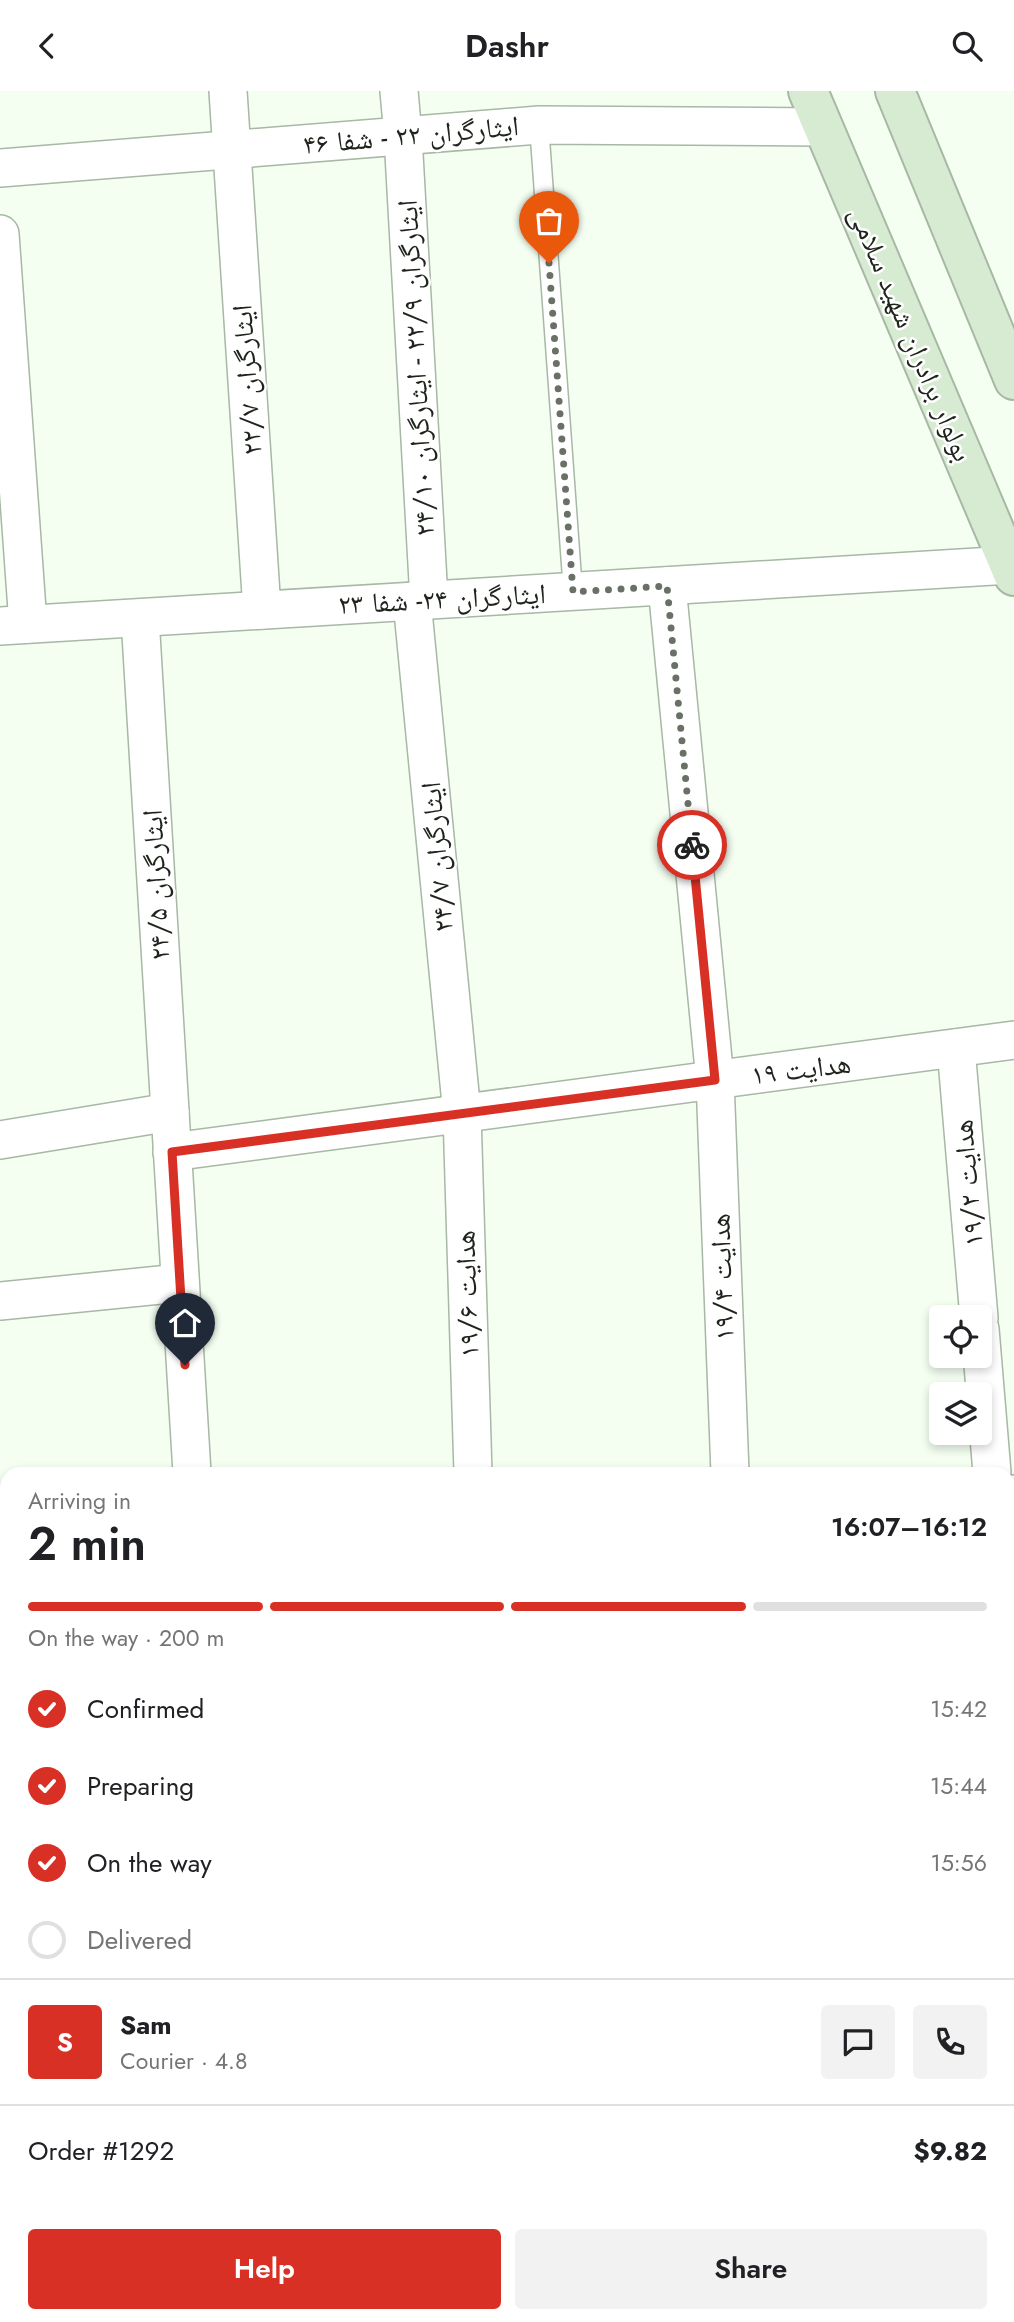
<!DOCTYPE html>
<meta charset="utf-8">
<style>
body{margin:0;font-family:Jost,"Noto Naskh Arabic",sans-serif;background:#f2f2f2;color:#202124;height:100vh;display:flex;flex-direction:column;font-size:26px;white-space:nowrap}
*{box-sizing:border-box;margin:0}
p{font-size:23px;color:#757577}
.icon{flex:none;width:38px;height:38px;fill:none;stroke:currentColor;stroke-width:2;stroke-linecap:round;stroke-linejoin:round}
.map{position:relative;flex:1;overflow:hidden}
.details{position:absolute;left:0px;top:1376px;width:1015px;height:856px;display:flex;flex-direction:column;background:#fff;border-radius:21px 21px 0 0;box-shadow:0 4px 10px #0003}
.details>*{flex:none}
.tools{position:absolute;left:929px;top:1214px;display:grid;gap:14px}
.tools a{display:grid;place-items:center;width:63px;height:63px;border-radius:7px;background:#fff;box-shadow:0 4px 10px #0003;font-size:35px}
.pin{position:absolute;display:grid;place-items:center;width:60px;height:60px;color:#fff;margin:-72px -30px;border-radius:50% 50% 50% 0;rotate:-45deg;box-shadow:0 0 7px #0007}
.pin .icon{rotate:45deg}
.courier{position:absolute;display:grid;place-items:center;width:70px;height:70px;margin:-35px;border:5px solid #d93025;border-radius:50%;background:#fff;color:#222;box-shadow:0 2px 9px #0007}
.overview em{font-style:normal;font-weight:600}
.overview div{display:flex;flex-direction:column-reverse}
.overview{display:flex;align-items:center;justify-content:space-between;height:119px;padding:0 28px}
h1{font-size:46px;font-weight:600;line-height:52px}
.bar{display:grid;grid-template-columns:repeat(4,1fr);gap:10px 7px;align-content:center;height:84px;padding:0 28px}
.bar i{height:9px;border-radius:5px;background:#e0e0e0}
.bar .on{background:#d93025}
.bar p{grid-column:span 4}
.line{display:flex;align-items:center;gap:18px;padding:0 28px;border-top:2px solid #e0e0e0}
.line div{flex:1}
.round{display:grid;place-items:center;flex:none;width:74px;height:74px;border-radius:7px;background:#f2f2f2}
ol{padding:0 28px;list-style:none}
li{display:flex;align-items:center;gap:21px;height:77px}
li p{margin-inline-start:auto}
li .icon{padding:7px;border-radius:50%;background:#d93025;color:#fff;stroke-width:4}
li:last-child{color:#757577}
li i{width:38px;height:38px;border:4px solid #e0e0e0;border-radius:50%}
.cta{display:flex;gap:14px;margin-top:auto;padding:14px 28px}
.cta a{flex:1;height:80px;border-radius:7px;background:#d93025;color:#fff;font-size:28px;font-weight:600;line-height:80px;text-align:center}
.cta a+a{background:#f2f2f2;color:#202124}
header{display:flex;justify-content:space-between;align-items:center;height:91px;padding:0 28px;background:#fff;font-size:32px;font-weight:600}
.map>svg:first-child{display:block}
</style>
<header><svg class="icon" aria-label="back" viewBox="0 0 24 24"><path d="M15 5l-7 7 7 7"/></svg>Dashr<svg class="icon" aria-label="search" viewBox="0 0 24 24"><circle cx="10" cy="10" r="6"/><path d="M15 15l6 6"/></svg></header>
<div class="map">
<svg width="1014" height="2231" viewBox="0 0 1014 2231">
<rect width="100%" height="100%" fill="#f4fff2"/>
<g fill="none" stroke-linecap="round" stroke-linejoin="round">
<defs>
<polyline id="lane" points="539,34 573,501"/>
<g id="street">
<polyline points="228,0 262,519"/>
<polyline points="399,0 403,45 429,509"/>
<polyline points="0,77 539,34 823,36"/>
<polyline points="0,143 28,533"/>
<polyline points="667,495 715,989 730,1382"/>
<polyline points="412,510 462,1023 473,1382"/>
<polyline points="140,527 192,1382"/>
<polyline points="0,535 1010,474"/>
<polyline points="956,957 979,1227"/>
<polyline points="0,1049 170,1021"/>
<polyline points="172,1061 1014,949"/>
<polyline points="0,1210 180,1192"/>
<polyline points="980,1238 992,1382"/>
<polyline points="1008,1404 1014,1403"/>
<polyline points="0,1457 7,1457"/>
<polyline points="0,1784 7,1911"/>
<polyline points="1008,1968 1014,1969"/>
<polyline points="0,2177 7,2177"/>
<polyline points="1008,2208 1014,2209"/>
<polyline points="229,2224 230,2231"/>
<polyline points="488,2231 488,2224"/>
<polyline points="649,2231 649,2224"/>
</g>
<g id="secondary">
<polyline points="808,0 1014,485"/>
<polyline points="895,0 1014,289"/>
</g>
</defs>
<use href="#lane" stroke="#a7b8a4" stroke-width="21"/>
<use href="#street" stroke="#a7b8a4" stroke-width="40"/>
<use href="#secondary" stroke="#a7b8a4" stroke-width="42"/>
<use href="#lane" stroke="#fff" stroke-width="18"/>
<use href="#street" stroke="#fff" stroke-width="37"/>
<use href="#secondary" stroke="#d7ebd2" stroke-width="38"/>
</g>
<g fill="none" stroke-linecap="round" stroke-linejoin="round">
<polyline stroke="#697167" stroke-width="7" stroke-dasharray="0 12.6" points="549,172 573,501 667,495 692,754"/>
<polyline stroke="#d93025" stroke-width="9" points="185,1274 172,1061 715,989 692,754"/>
</g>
<g text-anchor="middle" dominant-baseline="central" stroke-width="5" stroke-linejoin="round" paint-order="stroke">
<g font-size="28" fill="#1e241c" stroke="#fff">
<text transform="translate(411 44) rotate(-5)">ایثارگران ۲۲ - شفا ۴۶</text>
<text transform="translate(911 243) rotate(67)">بولوار برادران شهید سلامی</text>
<text transform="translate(416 277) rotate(-93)">ایثارگران ۲۲/۹ - ایثارگران ۲۴/۱۰</text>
<text transform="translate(247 289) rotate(-94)">ایثارگران ۲۲/۷</text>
<text transform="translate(442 508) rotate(-3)">ایثارگران ۲۴- شفا ۲۳</text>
<text transform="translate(437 766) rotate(-95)">ایثارگران ۲۴/۷</text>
<text transform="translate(156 794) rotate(-93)">ایثارگران ۲۴/۵</text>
<text transform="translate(801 978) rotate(-7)">هدایت ۱۹</text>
<text transform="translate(968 1092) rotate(-95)">هدایت ۱۹/۲</text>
<text transform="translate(722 1186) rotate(-92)">هدایت ۱۹/۴</text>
<text transform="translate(467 1203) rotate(-92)">هدایت ۱۹/۶</text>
</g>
</g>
</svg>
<div class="tools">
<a><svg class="icon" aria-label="locate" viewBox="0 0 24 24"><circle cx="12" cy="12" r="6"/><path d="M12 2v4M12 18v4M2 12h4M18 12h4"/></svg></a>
<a><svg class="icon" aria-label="layers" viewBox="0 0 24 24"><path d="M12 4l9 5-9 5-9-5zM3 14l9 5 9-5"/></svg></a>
</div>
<div class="pin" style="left:549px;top:172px;background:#ea580c"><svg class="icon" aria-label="bag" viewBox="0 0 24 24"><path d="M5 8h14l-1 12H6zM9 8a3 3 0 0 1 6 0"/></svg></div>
<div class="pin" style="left:185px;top:1274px;background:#1f2937"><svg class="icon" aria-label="home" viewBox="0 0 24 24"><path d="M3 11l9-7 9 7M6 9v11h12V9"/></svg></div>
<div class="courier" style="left:692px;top:754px"><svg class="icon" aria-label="bike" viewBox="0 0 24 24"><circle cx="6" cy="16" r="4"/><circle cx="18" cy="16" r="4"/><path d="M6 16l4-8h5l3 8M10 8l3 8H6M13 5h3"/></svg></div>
<section class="details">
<div class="overview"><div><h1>2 min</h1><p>Arriving in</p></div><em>16:07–16:12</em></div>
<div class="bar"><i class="on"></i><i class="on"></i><i class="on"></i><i></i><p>On the way · 200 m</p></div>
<ol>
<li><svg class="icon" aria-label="check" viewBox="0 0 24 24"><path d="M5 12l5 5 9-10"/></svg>Confirmed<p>15:42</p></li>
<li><svg class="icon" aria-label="check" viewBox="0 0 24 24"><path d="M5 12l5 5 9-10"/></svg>Preparing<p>15:44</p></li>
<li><svg class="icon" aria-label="check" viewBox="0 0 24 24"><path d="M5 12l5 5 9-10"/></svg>On the way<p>15:56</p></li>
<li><i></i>Delivered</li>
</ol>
<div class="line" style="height:126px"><b class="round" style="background:#d93025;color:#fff">S</b><div><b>Sam</b><p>Courier · 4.8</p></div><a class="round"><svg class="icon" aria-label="chat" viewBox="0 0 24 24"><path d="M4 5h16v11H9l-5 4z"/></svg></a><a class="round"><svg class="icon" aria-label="phone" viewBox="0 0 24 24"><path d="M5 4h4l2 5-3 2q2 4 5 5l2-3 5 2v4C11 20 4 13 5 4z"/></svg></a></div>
<div class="line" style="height:91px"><div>Order #1292</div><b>$9.82</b></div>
<div class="cta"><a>Help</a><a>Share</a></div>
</section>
</div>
